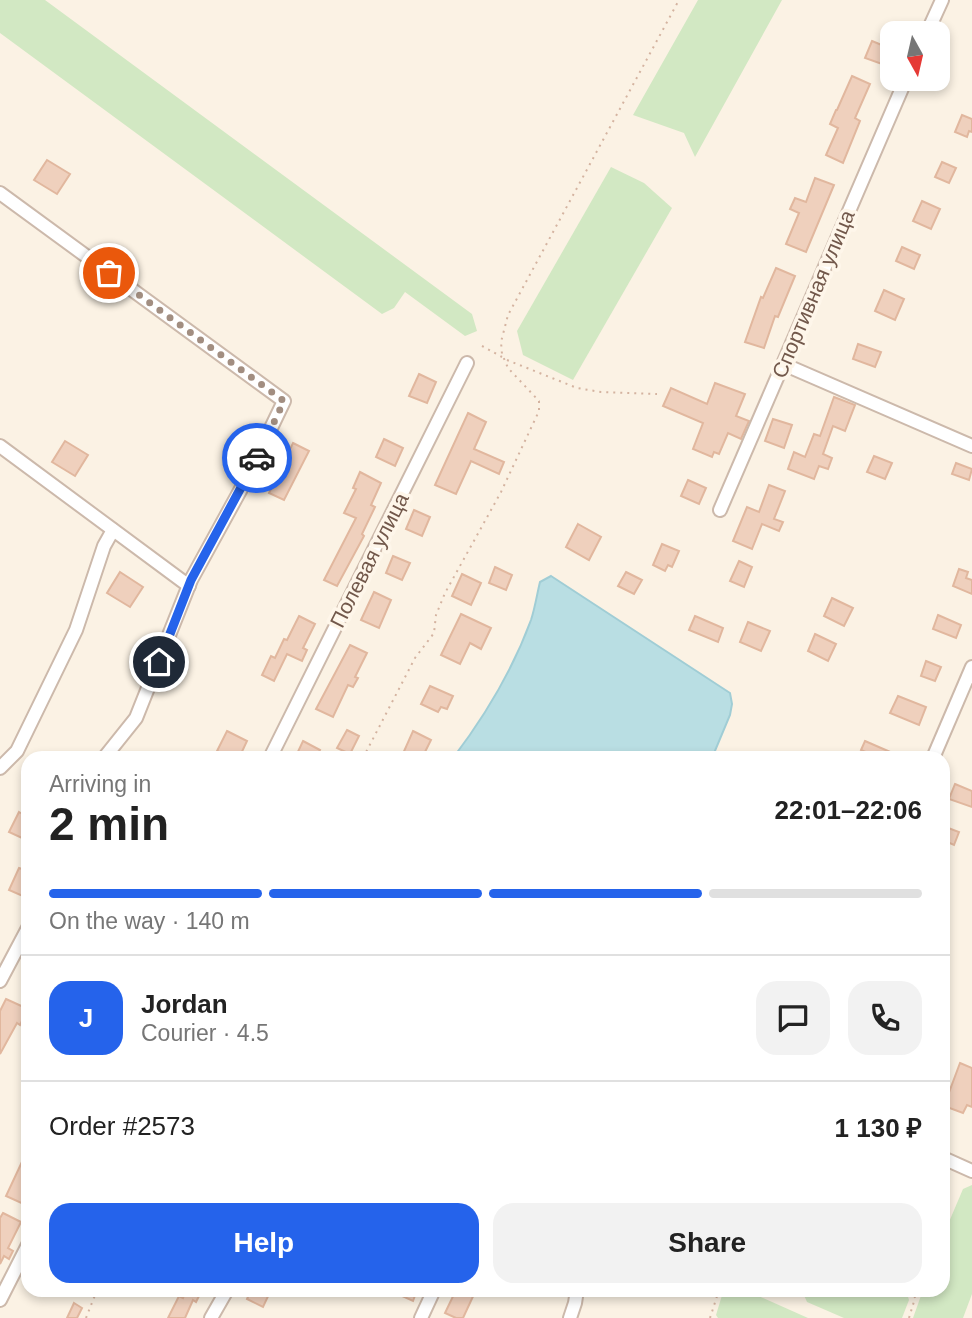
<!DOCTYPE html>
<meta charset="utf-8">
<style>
body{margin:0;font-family:Helvetica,sans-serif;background:#f2f2f2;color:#222;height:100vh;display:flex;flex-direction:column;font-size:26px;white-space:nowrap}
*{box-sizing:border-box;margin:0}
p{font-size:23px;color:#767676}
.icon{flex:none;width:38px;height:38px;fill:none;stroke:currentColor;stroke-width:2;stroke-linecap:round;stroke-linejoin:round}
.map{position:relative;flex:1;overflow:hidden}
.panel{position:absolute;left:21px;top:751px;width:929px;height:546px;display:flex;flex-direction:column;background:#fff;border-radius:21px;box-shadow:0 4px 10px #0003}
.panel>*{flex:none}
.needle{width:46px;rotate:172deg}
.tools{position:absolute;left:880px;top:21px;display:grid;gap:14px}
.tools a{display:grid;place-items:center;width:70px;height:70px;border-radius:14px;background:#fff;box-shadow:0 4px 10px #0003;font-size:35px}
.pin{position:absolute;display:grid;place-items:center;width:60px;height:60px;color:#fff;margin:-30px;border:4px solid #fff;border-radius:50%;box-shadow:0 2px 7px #0007}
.courier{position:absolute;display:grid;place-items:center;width:70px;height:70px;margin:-35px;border:5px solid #2563eb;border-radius:50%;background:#fff;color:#222;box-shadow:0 2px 9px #0007}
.summary em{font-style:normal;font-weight:700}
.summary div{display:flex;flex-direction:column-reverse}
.summary{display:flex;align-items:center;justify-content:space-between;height:119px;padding:0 28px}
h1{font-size:46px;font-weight:700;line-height:52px}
.bar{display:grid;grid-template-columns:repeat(4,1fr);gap:10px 7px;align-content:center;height:84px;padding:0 28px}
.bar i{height:9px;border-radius:5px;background:#e0e0e0}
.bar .on{background:#2563eb}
.bar p{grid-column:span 4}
.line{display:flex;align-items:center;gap:18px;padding:0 28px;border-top:2px solid #e0e0e0}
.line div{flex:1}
.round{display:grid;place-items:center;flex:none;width:74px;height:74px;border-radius:21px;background:#f2f2f2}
.action{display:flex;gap:14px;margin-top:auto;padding:14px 28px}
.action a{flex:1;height:80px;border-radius:21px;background:#2563eb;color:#fff;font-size:28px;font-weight:700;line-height:80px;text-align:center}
.action a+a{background:#f2f2f2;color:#222}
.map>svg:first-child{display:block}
</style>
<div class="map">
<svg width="972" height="1318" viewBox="0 0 972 1318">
<rect width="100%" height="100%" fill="#fbf2e4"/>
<g fill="#d2e8c3">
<polygon points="0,0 45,0 472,314 477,331 465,336 405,292 394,308 382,314 0,33"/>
<polygon points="698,0 782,0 695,157 684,133 633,115"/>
<polygon points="611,167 644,183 672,208 573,380 523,355 517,331"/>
<polygon points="972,1185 972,1294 963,1318 913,1318 923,1290 943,1290 943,1236 963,1189"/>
<polygon points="728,1290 745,1290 808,1318 718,1318 716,1315 723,1292"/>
<polygon points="804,1290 906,1290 909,1300 902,1318 844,1318 807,1302 803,1293"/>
</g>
<path fill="#b9dee3" stroke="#a0cdd5" stroke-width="2" d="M551 576 730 693 732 704 730 715 712 758H453C485 716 513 669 531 620 535 608 537 594 540 582Z"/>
<g fill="#efd0bd" stroke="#e1b79e" stroke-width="2">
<polygon points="872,41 889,48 882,64 865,58"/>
<polygon points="852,76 870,84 855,118 860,121 843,163 826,155 838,128 830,124 836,110 837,110"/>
<polygon points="962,115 972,119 972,132 969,131 967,137 955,132"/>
<polygon points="47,160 70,174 57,194 34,180"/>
<polygon points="942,162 956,168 949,183 935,177"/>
<polygon points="815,178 834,185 806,252 786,244 799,213 790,209 795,198 806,202"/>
<polygon points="922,201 940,209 931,229 913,221"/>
<polygon points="902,247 920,255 914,269 896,261"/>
<polygon points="776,268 795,276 778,317 775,316 764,348 745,342 761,297 763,298"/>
<polygon points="884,290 904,299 895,320 875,311"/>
<polygon points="858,344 881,352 875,367 853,359"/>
<polygon points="419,374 436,382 427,403 409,396"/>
<polygon points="715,383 745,394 736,416 749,421 741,439 728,433 719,454 714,452 712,457 693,449 703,423 663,406 671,388 707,404"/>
<polygon points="834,397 855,405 845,431 833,426 823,454 832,458 828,469 819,466 814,479 788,469 794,452 805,457 814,434 820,436"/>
<polygon points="468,413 486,422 474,449 504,462 499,474 471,461 456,494 435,485"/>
<polygon points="773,419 792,425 784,448 765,441"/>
<polygon points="384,439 403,448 395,466 376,457"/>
<polygon points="65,441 88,455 75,476 52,462"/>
<polygon points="293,443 309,451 284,500 269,493"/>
<polygon points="874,456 892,463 885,479 867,472"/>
<polygon points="956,463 972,469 969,480 952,474"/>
<polygon points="360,472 381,483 371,505 375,507 362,534 364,536 337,586 324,580 356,518 344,513 356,489 353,488"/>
<polygon points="688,480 706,488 699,504 681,496"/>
<polygon points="769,485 785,491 774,519 783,522 779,531 762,524 752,549 733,541 747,507 759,512"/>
<polygon points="414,510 430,517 422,536 406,529"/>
<polygon points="578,524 601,537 589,560 566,547"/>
<polygon points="662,544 679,551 672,567 668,565 665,571 653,565"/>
<polygon points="393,556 410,563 402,580 386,573"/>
<polygon points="739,561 752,567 744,587 730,581"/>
<polygon points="495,567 512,575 506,590 489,583"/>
<polygon points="959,569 968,572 966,578 972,580 972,594 953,586"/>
<polygon points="120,572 143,587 130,607 107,593"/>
<polygon points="626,572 642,580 634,594 618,586"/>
<polygon points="462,574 481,583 471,605 452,596"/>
<polygon points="374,592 391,600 379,628 361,620"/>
<polygon points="832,598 853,608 844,626 824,616"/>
<polygon points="461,614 491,628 481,649 470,643 460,664 441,655"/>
<polygon points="938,615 961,625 956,638 933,629"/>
<polygon points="299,616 315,624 303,648 307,650 302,661 287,654 274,681 262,675 271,656 275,658 284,639 287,640"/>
<polygon points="695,616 723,628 718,642 689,630"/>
<polygon points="748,622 770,631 761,651 740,642"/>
<polygon points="815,634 836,644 828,661 808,651"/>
<polygon points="350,645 367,653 355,677 358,678 353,687 348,685 333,717 316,709"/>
<polygon points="926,661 941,667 935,681 921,676"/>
<polygon points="430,686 453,696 447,709 441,707 438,712 421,704"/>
<polygon points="898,696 926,707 919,725 890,713"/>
<polygon points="347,730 359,736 350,754 337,748"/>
<polygon points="227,731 247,741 239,758 231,758 217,751"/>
<polygon points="413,731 431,740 422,758 401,758"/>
<polygon points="303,741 320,750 316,758 295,758"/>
<polygon points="865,741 904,758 879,758 861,750"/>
<polygon points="955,784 972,791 972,807 949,799"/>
<polygon points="19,812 28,817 28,827 22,838 9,832"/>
<polygon points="943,826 959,832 954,845 943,840"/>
<polygon points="19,868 28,871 28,890 25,897 9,890"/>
<polygon points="6,999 28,1009 20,1025 17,1023 0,1054 0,1011"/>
<polygon points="960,1063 972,1068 972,1107 967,1105 963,1113 944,1106"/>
<polygon points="28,1149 28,1206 6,1196"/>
<polygon points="3,1213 21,1222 8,1248 13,1251 9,1259 4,1256 0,1264 0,1218"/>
<polygon points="186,1290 202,1290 196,1302 193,1300 185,1318 168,1318 179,1296 183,1298"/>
<polygon points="251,1290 265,1290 270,1292 263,1307 247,1299"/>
<polygon points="389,1290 417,1290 413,1301"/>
<polygon points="456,1290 476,1290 463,1318 456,1318 445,1313"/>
<polygon points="74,1303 82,1308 77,1318 67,1318"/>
</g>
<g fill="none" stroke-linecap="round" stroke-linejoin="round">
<defs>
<g id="minor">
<polyline points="927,33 942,0"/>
<polyline points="0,193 284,401 247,478 191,580 136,718 104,758"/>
<polyline points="783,364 972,446"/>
<polyline points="0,446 189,586"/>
<polyline points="720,510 906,79"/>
<polyline points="270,758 467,363"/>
<polyline points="933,758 972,667"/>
<polyline points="0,768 17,751 76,630 104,546 113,530"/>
<polyline points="0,981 28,928"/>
<polyline points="943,1158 972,1171"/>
<polyline points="0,1300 28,1245"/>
<polyline points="211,1318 227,1290"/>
<polyline points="421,1318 434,1290"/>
<polyline points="570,1318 575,1303 577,1290"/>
</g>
</defs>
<use href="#minor" stroke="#ccb9ab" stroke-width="16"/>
<g stroke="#d4b3a0" stroke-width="2" stroke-dasharray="2 5" stroke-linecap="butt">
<polyline points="482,346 502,357"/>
<polyline points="507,360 577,388 601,392 657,394"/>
<polyline points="363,758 415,658 434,633 436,615 445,593 501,492 539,411 539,401 508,368 502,354 501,342 508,315 679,0"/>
<polyline points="86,1318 97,1290"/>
<polyline points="710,1318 719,1290"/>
<polyline points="909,1318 915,1298 913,1290"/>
</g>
<use href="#minor" stroke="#fff" stroke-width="12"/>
</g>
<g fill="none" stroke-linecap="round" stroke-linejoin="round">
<polyline stroke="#a28e81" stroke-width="7" stroke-dasharray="0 12.6" points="109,273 284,401 257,458"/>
<polyline stroke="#2563eb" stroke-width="9" points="159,662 191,580 257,458"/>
</g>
<g text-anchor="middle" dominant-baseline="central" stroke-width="7" stroke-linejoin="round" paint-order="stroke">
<g font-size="21" fill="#72584b" stroke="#fef6ea">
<text transform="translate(813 294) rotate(-67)">Спортивная улица</text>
<text transform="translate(369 560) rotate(-63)">Полевая улица</text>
</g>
</g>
</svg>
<div class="tools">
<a><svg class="needle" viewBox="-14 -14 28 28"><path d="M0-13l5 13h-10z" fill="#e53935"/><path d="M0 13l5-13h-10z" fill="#767676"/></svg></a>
</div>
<div class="pin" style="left:109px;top:273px;background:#ea580c"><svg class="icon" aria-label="bag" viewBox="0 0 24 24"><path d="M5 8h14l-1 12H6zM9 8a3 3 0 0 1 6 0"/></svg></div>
<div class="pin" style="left:159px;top:662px;background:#1f2937"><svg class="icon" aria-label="home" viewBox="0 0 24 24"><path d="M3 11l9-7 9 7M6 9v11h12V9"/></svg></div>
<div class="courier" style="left:257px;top:458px"><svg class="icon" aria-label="car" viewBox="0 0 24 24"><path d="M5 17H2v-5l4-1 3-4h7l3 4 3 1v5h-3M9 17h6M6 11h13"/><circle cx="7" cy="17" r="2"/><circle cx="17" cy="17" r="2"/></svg></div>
<section class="panel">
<div class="summary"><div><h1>2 min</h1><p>Arriving in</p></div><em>22:01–22:06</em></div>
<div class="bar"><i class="on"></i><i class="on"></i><i class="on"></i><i></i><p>On the way · 140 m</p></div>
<div class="line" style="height:126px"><b class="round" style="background:#2563eb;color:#fff">J</b><div><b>Jordan</b><p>Courier · 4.5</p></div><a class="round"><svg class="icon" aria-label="chat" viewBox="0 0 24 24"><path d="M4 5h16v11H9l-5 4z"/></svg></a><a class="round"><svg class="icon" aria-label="phone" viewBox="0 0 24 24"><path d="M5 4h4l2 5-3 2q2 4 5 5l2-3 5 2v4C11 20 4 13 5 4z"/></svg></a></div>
<div class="line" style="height:91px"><div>Order #2573</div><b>1 130 ₽</b></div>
<div class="action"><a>Help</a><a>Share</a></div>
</section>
</div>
